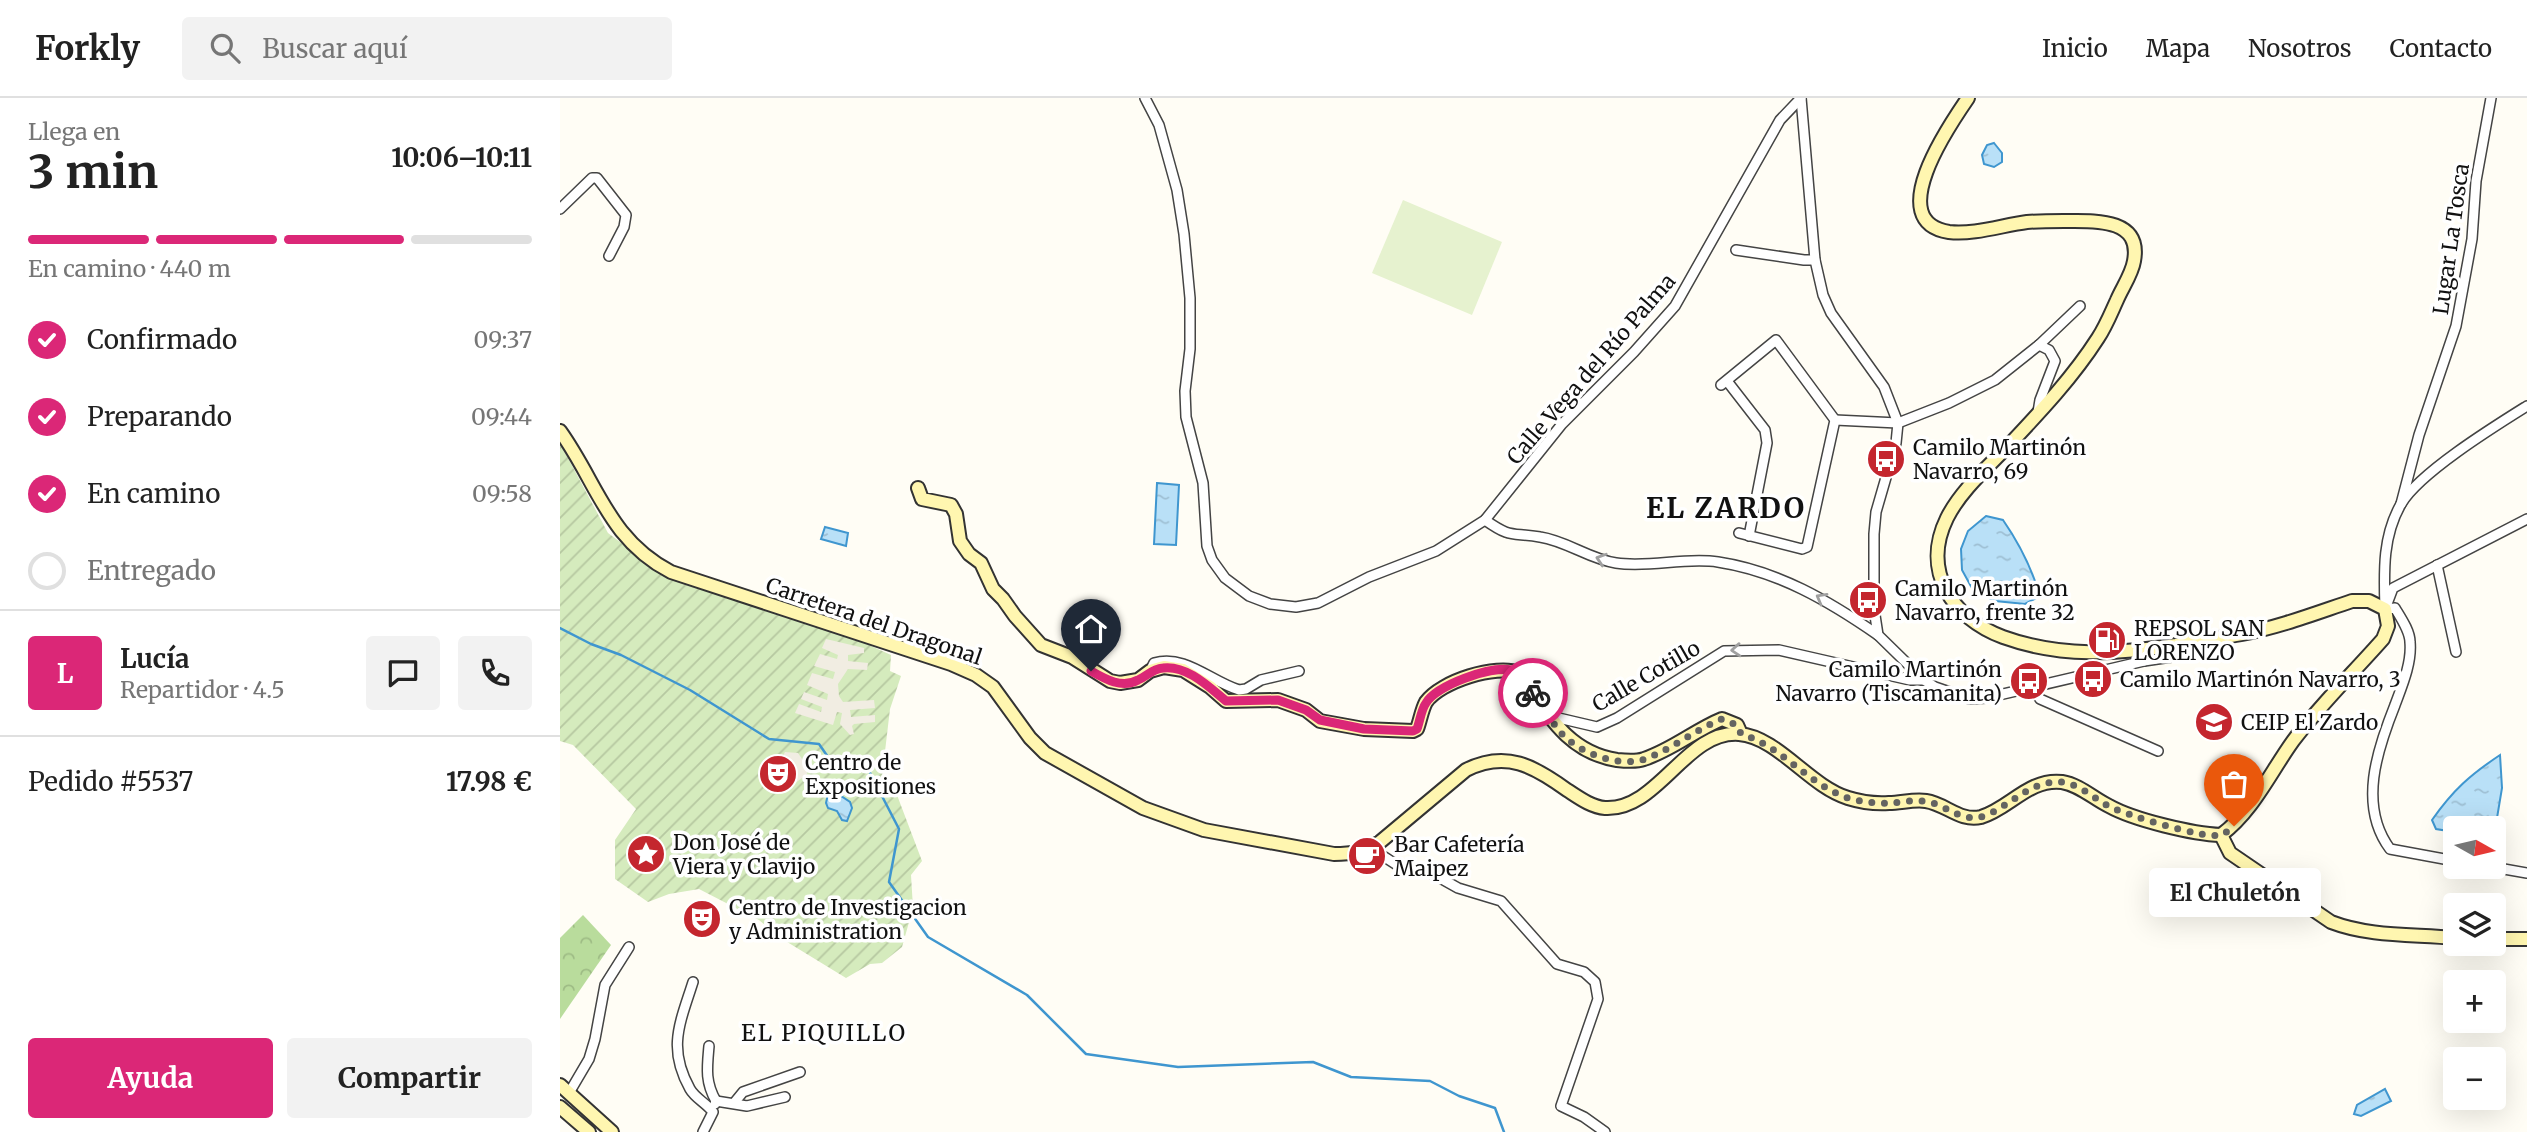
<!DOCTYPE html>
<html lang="es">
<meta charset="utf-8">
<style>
body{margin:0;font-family:Merriweather,serif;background:#f2f2f2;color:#222;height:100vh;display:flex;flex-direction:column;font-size:26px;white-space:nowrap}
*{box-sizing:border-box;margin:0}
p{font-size:23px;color:#767676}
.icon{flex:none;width:38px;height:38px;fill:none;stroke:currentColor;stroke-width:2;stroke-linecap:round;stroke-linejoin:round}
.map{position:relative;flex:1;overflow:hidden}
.panel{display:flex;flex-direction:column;background:#fff;width:560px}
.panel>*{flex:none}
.needle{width:46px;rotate:98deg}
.controls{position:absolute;left:1883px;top:718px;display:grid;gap:14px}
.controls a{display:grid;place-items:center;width:63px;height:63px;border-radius:7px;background:#fff;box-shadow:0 7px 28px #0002;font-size:35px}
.pin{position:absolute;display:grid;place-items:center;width:60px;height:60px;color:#fff;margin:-72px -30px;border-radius:50% 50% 50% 0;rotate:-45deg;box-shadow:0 0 7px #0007}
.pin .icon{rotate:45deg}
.courier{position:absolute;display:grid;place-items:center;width:70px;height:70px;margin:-35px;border:5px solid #db2777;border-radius:50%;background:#fff;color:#222;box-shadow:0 2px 9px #0007}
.bubble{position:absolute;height:49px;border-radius:7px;background:#fff;box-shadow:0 7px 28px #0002;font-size:23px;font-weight:700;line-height:49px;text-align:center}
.head em{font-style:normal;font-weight:700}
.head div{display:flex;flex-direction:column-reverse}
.head{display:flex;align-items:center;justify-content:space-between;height:119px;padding:0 28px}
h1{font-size:46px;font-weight:700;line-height:52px}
.bar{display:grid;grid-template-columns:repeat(4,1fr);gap:10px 7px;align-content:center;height:84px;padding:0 28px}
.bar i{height:9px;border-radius:5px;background:#e0e0e0}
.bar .active{background:#db2777}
.bar p{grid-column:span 4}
.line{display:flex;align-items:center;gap:18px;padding:0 28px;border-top:2px solid #e0e0e0}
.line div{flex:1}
.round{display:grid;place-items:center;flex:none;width:74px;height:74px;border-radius:7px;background:#f2f2f2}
ol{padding:0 28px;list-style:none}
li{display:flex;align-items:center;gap:21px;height:77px}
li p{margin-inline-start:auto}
li .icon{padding:7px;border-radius:50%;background:#db2777;color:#fff;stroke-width:4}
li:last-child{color:#767676}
li i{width:38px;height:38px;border:4px solid #e0e0e0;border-radius:50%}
.button{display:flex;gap:14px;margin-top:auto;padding:14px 28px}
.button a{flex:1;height:80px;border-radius:7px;background:#db2777;color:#fff;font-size:28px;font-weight:700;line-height:80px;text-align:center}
.button a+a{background:#f2f2f2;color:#222}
header{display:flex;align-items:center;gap:42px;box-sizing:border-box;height:98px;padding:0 35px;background:#fff;border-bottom:2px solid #e0e0e0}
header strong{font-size:33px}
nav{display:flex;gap:38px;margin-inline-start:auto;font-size:24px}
.search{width:490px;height:63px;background:#f2f2f2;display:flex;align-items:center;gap:18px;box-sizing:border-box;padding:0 24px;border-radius:7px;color:#767676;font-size:26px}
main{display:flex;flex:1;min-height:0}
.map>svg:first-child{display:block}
</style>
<header>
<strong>Forkly</strong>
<div class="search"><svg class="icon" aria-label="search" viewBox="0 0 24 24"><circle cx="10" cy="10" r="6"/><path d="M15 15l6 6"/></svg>Buscar aquí</div>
<nav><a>Inicio</a><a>Mapa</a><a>Nosotros</a><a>Contacto</a></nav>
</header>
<main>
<section class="panel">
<div class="head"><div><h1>3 min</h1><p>Llega en</p></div><em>10:06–10:11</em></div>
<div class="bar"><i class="active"></i><i class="active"></i><i class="active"></i><i></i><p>En camino · 440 m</p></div>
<ol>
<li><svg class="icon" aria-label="check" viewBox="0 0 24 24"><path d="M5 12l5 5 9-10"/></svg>Confirmado<p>09:37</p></li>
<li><svg class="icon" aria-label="check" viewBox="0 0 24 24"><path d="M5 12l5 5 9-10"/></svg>Preparando<p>09:44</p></li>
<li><svg class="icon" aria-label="check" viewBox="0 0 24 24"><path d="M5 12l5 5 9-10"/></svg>En camino<p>09:58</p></li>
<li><i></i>Entregado</li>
</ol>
<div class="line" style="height:126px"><b class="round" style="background:#db2777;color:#fff">L</b><div><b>Lucía</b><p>Repartidor · 4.5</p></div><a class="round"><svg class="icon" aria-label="chat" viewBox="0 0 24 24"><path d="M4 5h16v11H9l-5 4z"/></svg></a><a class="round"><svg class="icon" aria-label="phone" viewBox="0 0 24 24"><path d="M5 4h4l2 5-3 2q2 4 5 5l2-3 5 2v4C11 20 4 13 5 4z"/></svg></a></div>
<div class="line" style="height:91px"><div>Pedido #5537</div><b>17.98 €</b></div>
<div class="button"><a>Ayuda</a><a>Compartir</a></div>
</section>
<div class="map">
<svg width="1967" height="1034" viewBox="0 0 1967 1034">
<defs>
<pattern id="forest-crowns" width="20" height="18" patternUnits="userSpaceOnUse" patternTransform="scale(1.75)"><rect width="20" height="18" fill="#b9dc9c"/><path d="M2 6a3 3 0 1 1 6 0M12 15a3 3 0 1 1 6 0" fill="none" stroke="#9ebc85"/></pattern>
<pattern id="garden-furrows" width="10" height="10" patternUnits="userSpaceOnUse" patternTransform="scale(1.75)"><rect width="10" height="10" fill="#d5ebbd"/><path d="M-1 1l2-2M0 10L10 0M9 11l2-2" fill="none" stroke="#b6c8a1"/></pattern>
<pattern id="water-ripples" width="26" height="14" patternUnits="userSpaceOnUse" patternTransform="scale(1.75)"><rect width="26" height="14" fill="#b9e0f7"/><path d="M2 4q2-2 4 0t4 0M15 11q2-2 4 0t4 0" fill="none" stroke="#9ebfd3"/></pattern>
</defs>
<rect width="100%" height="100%" fill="#fffdf5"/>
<polygon fill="url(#forest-crowns)" points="23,817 51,847 0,921 0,840"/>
<polygon fill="url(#garden-furrows)" points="0,345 48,435 95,470 289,538 331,557 330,573 341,578 330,611 322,679 337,697 362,763 351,777 353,810 342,849 322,865 310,866 286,880 219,839 199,822 139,791 109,796 88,804 55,781 55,742 76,711 13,647 0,643"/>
<polygon fill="#e6f2cf" points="843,102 942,144 912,217 812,175"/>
<g fill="#f1ede2">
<polygon points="266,541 304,550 304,555 288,557 288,563 308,565 307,572 288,571 278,586 279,598 283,604 314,602 315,610 290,612 291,619 315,617 315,624 294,626 292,628 294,636 290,637 280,626 282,615 277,614 273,627 235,615 239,606 261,614 262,609 241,601 244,594 267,602 268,596 247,587 252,575 273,581 275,574 254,568 260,556 277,561 278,557 262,550"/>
<polygon points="225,654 238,655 248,670 247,676 234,686 221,672 220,664"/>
</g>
<g fill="url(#water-ripples)" stroke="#3f96cf" stroke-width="2">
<polygon points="1434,45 1442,55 1442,64 1434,69 1424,66 1422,57 1427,47"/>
<polygon points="597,385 619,387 616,447 594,446"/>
<path d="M1426 418 1443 422C1459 445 1472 471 1480 498L1465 506 1435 503 1413 492 1402 472 1401 451 1408 433Z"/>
<polygon points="265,429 288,435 286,448 261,441"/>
<path d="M1940 657 1942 690 1935 732 1934 730H1895V734L1876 731 1872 722C1893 692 1910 677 1940 657Z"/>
<polygon points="268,696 281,698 290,704 292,710 287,723 282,722 277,713 268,710 266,705"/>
<polygon points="1825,991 1831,1003 1801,1018 1794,1016 1797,1007"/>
</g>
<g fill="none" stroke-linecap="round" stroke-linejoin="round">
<polyline stroke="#3f96cf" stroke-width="2.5" points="0,530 31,546 61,557 130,592 209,641 259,646 268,659 308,671 339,731 329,784 368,839 467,897 526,956 618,969 753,964 791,979 870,983 899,998 935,1010 944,1034"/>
<defs>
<g id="street">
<polyline points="585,0 599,27 617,92 624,136 630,200 630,251 625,293 626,319 643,385 647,448 652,462 665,480 689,498 710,506 736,509 758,505 809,479 876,453 925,422 1002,326 1074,254 1115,208 1220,22 1241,0"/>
<polyline points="1241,0 1255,162 1263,197 1271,215 1324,289 1338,325 1336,345 1316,414 1314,436 1314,511 1318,537 1364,582 1375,589 1410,601 1426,600 1584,563 1583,552"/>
<polyline points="0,111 32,80 37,80 66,117 64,129 49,158"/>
<polyline points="1176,152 1244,162 1255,162"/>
<polyline points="1479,247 1520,208"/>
<polyline points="1167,283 1205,332 1207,345 1189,438"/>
<polyline points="1161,287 1216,242 1275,322 1247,449 1242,451 1179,435"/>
<polyline points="1275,322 1338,325 1389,305 1435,282 1479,247 1489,252 1495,263 1480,302 1478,314"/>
<polyline points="1841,406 1859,337 1896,228 1912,141 1916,83 1931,0"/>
<path d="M925 422C952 441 951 434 980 439 1007 443 1029 461 1056 465 1090 470 1124 459 1158 464 1218 473 1269 503 1318 537"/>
<polyline points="1877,467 1896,554"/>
<polyline points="1827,506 1833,490 1967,421"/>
<path d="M1825 511 1835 510C1841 520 1850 533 1850 544 1852 565 1842 588 1835 607 1817 652 1798 708 1830 751L1895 763"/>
<path d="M1825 511C1824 475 1822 439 1841 406 1859 375 1935 328 1967 308"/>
<polyline points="1584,563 1625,557"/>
<path d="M592 569 594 565C625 556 650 583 679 592L686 591 701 582 739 573"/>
<polyline points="1473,589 1480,601 1598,653"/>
<polyline points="990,618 1037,629 1057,620 1164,553 1219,552 1350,582 1364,582"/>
<polyline points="806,753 823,758 837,767 873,776 898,790 941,803 997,866 1024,874 1035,884 1038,901 1001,1008 1024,1019 1045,1034"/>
<polyline points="1927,768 1967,775"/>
<path d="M133 884C120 925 107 950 130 991 135 1000 146 1005 153 1014L143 1034"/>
<path d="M149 948C147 970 145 984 156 1003L155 1006"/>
<polyline points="9,995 29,961 35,941 45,887 69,849"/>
<polyline points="156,1003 187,1008 225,999"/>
<polyline points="174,1005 183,994 240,974"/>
</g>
<g id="secondary">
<path d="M1408 0C1388 29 1323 124 1389 134 1414 137 1443 127 1467 124 1479 123 1492 123 1504 123 1532 123 1582 119 1574 163 1572 176 1562 190 1557 202 1551 215 1546 228 1538 240 1513 279 1481 313 1449 347 1428 369 1401 392 1387 420 1361 473 1392 520 1443 539 1501 560 1557 556 1616 547 1638 543 1660 540 1682 536 1720 529 1756 515 1792 503H1809L1825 511 1828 528 1823 541C1793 575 1760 607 1733 643 1710 675 1693 713 1661 737"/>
<path d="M0 333C38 386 48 441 111 474L391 566 416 577 433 589 470 640 485 655 583 710 644 732 774 756C792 756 804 754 820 744L906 672C946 652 974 668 1007 692 1018 699 1031 709 1045 710 1098 713 1126 632 1179 636 1218 639 1249 688 1288 700 1301 704 1315 706 1329 705 1341 705 1354 701 1366 703 1386 706 1400 724 1421 719 1449 711 1469 680 1502 684 1520 687 1534 701 1549 708 1574 722 1633 736 1661 737"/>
<path d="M358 390 362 401 391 407 396 416 400 443 409 456 421 465 433 491 443 501 455 518 481 547 512 559 550 583 560 585 578 582 590 573 604 569 623 572 650 589 666 603 718 602 746 612 760 623 804 631 853 633 857 631C860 623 862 611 866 604 881 583 936 566 959 575 987 614 1006 654 1057 662 1066 663 1076 664 1084 661 1112 652 1135 632 1162 621L1177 627 1181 636"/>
<path d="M1661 737 1670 755 1771 824C1810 839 1853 836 1895 840"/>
<polyline points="1934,841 1967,841"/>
<polyline points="0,987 52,1034"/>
<polyline points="0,1009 29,1034"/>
</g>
</defs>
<use href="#street" stroke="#444" stroke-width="12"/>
<use href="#secondary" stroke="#333" stroke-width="16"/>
<use href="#street" stroke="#fff" stroke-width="9"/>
<use href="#secondary" stroke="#fff6b0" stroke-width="12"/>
</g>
<defs><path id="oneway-chevron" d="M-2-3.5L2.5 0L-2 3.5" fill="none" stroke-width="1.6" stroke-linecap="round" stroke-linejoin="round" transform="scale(1.75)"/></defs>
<g stroke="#a0a0a0">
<use href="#oneway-chevron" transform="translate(1041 461) rotate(-162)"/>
<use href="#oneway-chevron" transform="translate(1261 500) rotate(-151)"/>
<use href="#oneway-chevron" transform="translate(1176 552) rotate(176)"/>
</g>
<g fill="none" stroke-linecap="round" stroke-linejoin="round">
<path stroke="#646461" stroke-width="7" stroke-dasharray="0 12.6" d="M973 595C983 608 991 623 1001 635 1019 655 1059 670 1085 661 1112 651 1135 632 1162 621L1177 627 1181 636C1221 648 1246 684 1285 699 1300 704 1317 706 1332 705 1344 704 1357 701 1369 704 1389 709 1403 725 1424 718 1451 708 1470 682 1501 684 1519 686 1534 700 1548 708 1563 716 1647 742 1661 737 1665 736 1671 730 1674 728"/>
<path stroke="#db2777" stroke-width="9" d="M531 573C545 581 562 591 578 582 587 578 592 571 603 570 627 567 649 589 666 603L718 602 746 612 760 622 804 631 853 633 857 631C860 623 861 612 866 605 877 587 930 568 951 572 962 575 967 586 973 595"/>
</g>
<defs>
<symbol id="bus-disc" viewBox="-11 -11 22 22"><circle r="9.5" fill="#c4262e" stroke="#fff"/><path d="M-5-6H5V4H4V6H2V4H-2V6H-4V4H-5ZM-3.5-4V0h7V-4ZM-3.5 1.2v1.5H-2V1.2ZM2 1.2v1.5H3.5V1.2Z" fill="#fff"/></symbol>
<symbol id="fuel-disc" viewBox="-11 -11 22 22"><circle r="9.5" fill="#c4262e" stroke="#fff"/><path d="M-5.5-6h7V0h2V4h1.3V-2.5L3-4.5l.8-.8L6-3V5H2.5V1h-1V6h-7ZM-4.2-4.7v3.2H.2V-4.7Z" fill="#fff"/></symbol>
<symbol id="school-disc" viewBox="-11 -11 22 22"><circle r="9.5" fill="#c4262e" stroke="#fff"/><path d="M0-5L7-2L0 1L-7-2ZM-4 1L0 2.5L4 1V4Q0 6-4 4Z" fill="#fff"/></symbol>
<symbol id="theatre-disc" viewBox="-11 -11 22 22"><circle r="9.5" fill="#c4262e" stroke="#fff"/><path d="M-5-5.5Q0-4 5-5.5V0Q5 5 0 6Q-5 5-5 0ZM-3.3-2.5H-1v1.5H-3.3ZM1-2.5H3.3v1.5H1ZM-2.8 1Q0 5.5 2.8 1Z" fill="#fff"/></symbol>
<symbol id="sight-disc" viewBox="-11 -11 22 22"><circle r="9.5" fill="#c4262e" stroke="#fff"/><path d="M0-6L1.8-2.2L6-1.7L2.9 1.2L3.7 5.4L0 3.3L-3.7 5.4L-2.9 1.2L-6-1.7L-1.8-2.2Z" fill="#fff"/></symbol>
<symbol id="cafe-disc" viewBox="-11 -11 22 22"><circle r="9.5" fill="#c4262e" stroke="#fff"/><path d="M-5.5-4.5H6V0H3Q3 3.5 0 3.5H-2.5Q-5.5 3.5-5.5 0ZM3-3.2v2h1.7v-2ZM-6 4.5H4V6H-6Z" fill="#fff"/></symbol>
</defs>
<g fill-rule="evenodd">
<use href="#bus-disc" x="1304" y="339" width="44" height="44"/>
<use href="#bus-disc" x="1286" y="480" width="44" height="44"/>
<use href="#fuel-disc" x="1525" y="520" width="44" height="44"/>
<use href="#bus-disc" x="1511" y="559" width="44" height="44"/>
<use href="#bus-disc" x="1447" y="561" width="44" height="44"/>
<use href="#school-disc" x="1632" y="602" width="44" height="44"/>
<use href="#theatre-disc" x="196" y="654" width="44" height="44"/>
<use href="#sight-disc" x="64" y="734" width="44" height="44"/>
<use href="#cafe-disc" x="785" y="736" width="44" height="44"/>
<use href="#theatre-disc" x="120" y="799" width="44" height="44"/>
</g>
<g text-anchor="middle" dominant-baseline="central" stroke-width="7" stroke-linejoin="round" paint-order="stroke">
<g font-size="21" fill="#111" stroke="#fff">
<text transform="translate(1891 141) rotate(-82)">Lugar La Tosca</text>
<text transform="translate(1031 271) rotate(-49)">Calle Vega del Río Palma</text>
<text transform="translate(314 523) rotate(19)">Carretera del Dragonal</text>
<text transform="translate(1086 578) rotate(-30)">Calle Cotillo</text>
</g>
<g font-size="21" fill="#111" stroke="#fff" text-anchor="start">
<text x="1353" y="349">Camilo Martinón<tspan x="1353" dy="24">Navarro, 69</tspan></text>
<text x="1335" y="490">Camilo Martinón<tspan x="1335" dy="24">Navarro, frente 32</tspan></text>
<text x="1574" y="530">REPSOL SAN<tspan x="1574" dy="24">LORENZO</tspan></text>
<text x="1442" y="571" text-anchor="end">Camilo Martinón<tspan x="1442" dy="24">Navarro (Tiscamanita)</tspan></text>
<text x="1560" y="581">Camilo Martinón Navarro, 3</text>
<text x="1681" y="624">CEIP El Zardo</text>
<text x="245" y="664">Centro de<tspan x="245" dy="24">Expositiones</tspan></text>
<text x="113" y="744">Don José de<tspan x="113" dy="24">Viera y Clavijo</tspan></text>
<text x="834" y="746">Bar Cafetería<tspan x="834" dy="24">Maipez</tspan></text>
<text x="169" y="809">Centro de Investigacion<tspan x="169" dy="24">y Administration</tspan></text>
</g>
<g font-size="23" letter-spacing="2" fill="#111" stroke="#fff">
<text x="264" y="934">EL PIQUILLO</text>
</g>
<g font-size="28" font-weight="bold" letter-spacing="2" fill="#111" stroke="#fff">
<text x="1166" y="410">EL ZARDO</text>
</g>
</g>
</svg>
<div class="controls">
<a><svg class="needle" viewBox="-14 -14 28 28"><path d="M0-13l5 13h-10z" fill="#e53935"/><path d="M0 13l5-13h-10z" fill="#767676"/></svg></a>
<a><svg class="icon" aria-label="layers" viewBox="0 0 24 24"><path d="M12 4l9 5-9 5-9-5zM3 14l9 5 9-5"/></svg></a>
<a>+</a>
<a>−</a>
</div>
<div class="pin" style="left:1674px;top:728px;background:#ea580c"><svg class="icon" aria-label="bag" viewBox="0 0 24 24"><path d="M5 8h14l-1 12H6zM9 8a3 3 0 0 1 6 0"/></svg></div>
<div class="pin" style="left:531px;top:573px;background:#1f2937"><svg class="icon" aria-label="home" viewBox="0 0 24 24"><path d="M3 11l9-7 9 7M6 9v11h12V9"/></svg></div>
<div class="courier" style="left:973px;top:595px"><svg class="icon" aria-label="bike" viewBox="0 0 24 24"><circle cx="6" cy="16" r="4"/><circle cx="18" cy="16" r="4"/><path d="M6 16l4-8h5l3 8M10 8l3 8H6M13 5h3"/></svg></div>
<div class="bubble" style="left:1589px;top:770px;width:172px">El Chuletón</div>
</div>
</main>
